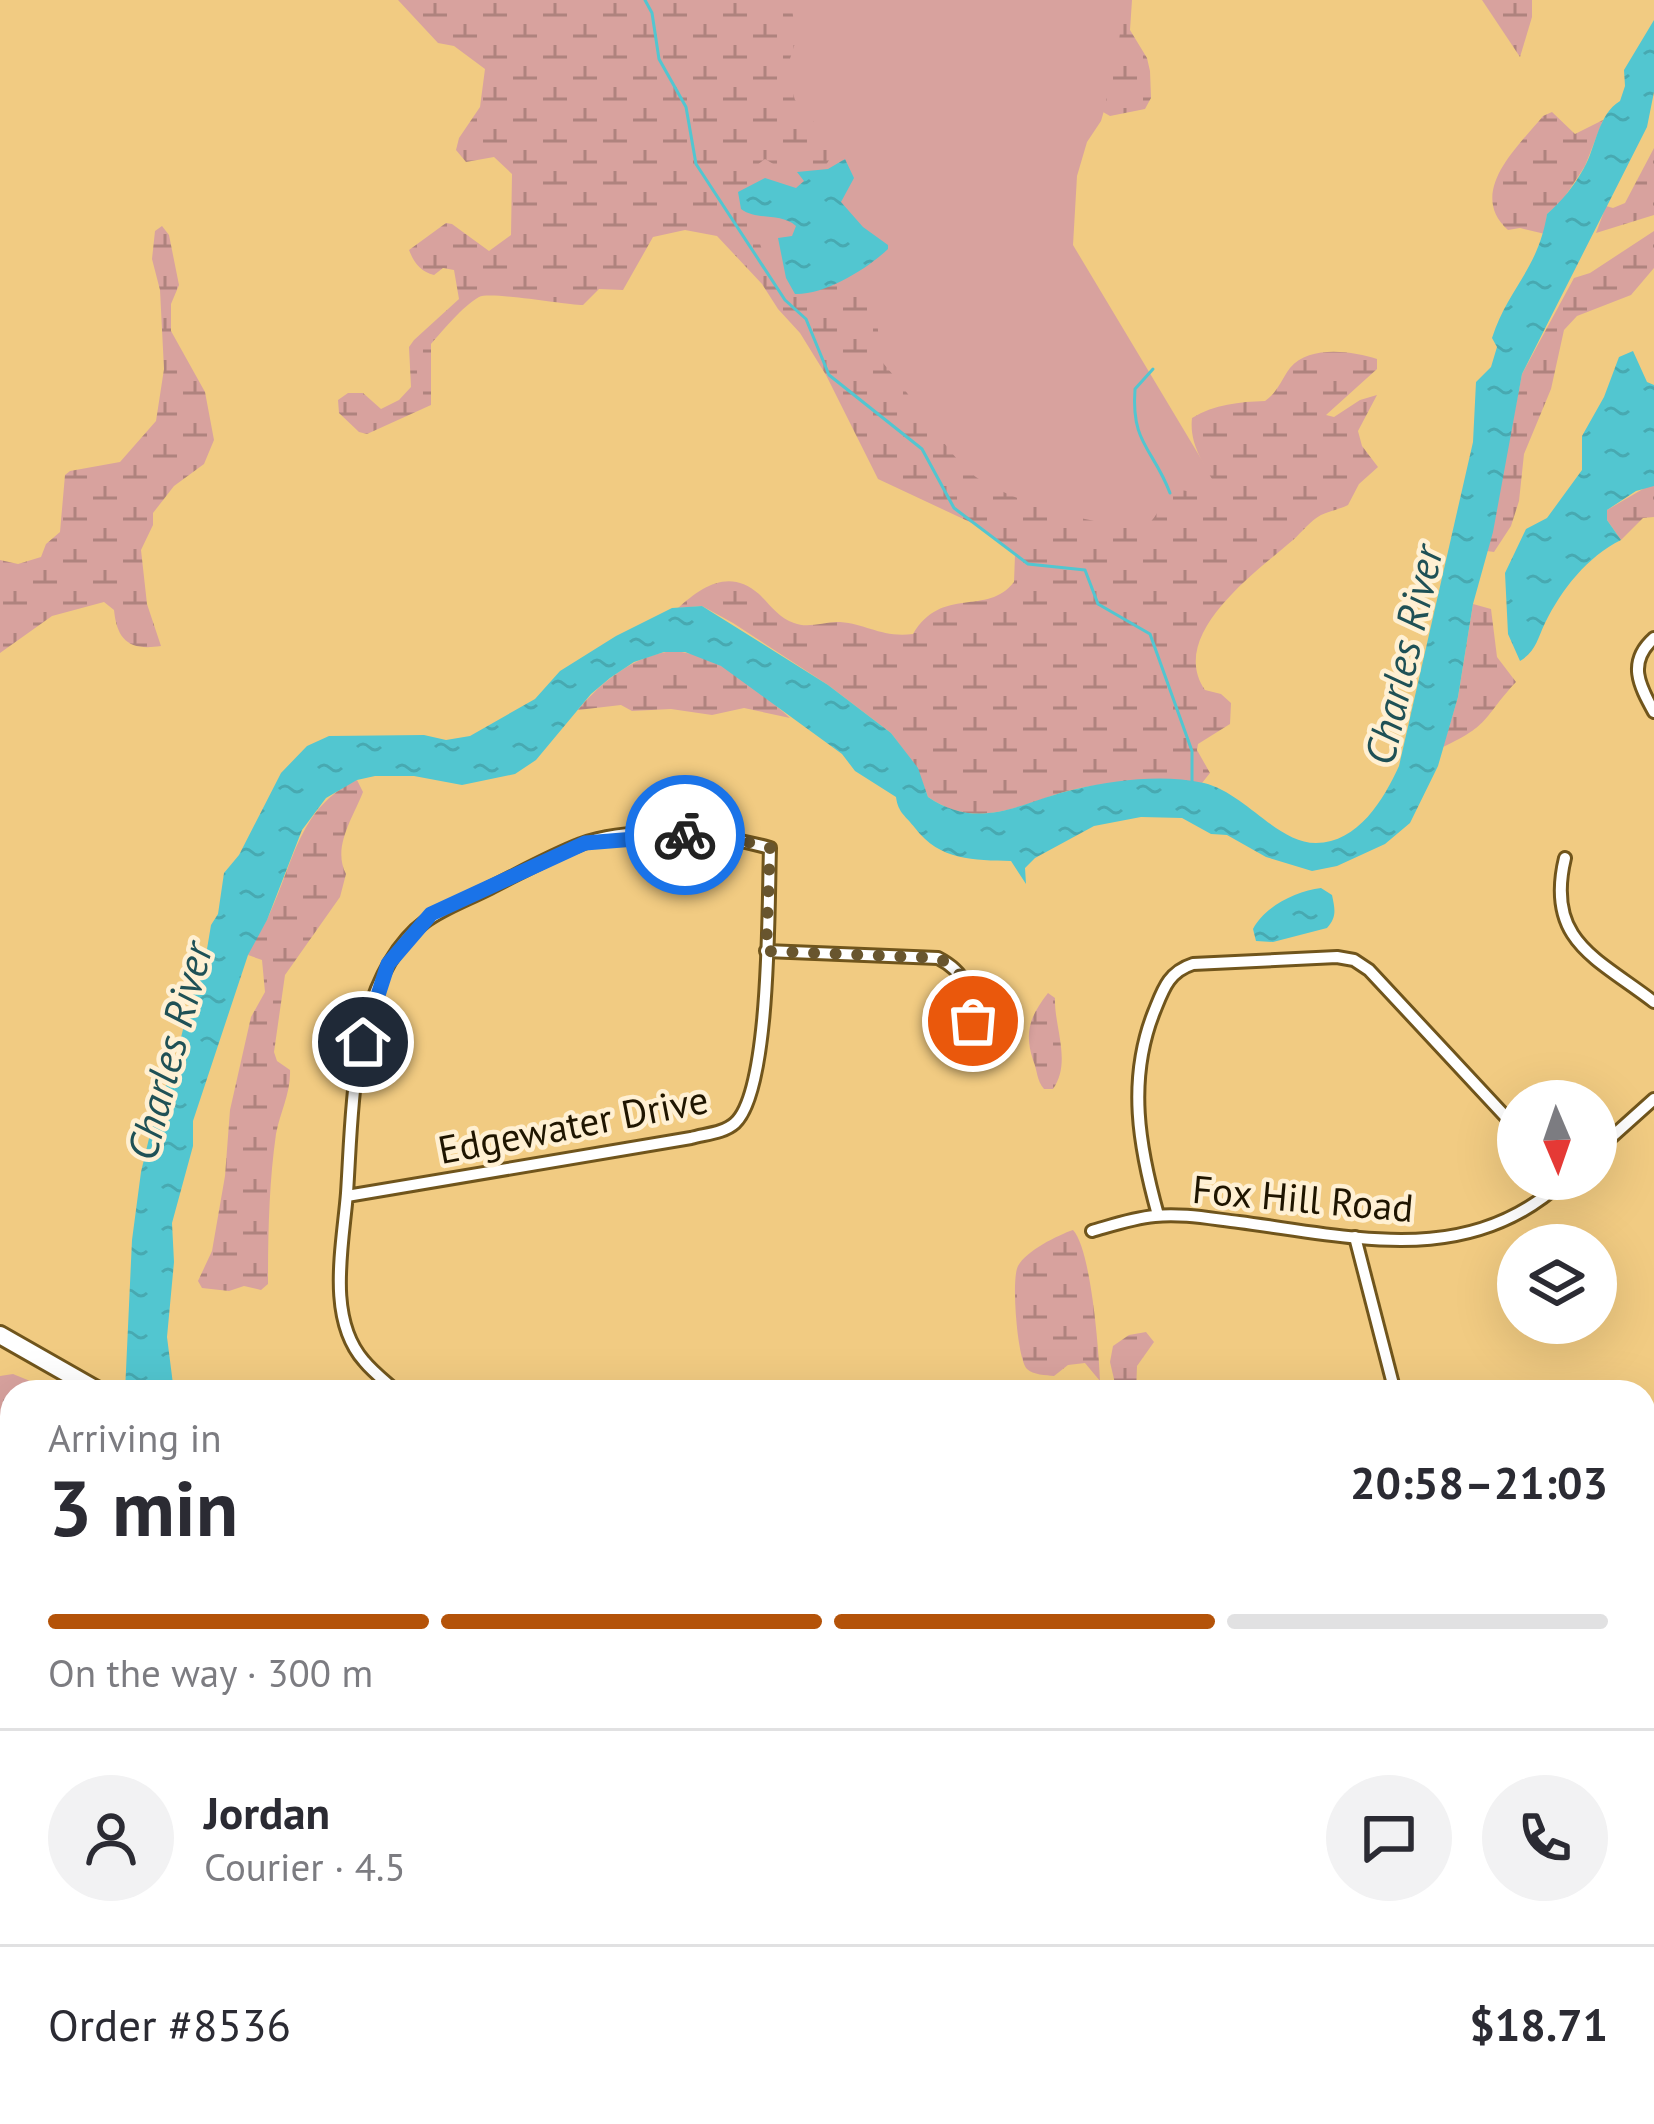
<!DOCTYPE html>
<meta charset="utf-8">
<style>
body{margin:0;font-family:"PT Sans",sans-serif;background:#f2f2f3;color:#2b2b33;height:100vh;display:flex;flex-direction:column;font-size:45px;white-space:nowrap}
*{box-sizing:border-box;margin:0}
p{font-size:39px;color:#7c7c81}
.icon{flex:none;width:66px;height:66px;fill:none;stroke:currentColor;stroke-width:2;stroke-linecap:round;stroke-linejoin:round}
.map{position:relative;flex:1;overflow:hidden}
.side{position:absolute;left:0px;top:1380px;width:1656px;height:744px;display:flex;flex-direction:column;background:#fff;border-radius:36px 36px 0 0;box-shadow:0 12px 48px #0002}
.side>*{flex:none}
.needle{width:78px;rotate:178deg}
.controls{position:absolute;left:1497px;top:1080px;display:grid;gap:24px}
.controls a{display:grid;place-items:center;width:120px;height:120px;border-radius:50%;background:#fff;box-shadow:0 12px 48px #0002;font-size:60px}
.pin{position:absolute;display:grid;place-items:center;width:102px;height:102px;color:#fff;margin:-51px;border:6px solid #fff;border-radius:50%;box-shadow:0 3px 12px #0007}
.courier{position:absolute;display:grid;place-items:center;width:120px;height:120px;margin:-60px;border:9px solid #1a73e8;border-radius:50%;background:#fff;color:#222;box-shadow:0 3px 15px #0007}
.headline em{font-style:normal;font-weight:700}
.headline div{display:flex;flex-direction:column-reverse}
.headline{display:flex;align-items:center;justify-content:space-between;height:204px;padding:0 48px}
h1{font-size:78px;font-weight:700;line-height:90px}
.bar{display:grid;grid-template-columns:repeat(4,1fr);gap:18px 12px;align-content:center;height:144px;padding:0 48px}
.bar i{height:15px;border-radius:9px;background:#e1e1e2}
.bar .selected{background:#b45309}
.bar p{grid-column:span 4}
.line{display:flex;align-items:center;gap:30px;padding:0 48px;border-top:3px solid #e1e1e2}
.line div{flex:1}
.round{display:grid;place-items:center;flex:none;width:126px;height:126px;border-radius:63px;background:#f2f2f3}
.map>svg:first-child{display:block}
</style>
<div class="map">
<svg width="1654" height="2124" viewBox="0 0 1654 2124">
<defs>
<pattern id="wetland-marsh" width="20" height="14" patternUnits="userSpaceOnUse" patternTransform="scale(3)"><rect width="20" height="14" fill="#d8a29e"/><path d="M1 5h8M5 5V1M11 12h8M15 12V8" fill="none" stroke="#af837e"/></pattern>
<pattern id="park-tufts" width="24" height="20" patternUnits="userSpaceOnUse" patternTransform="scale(3)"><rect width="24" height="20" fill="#d8a29e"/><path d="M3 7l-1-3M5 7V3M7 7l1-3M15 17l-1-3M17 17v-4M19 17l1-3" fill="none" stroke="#af837e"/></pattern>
<pattern id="water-ripples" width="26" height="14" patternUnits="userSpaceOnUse" patternTransform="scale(3)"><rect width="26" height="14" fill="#52c6d0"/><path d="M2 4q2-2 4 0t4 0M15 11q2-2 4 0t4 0" fill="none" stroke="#47a9b1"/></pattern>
</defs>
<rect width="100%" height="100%" fill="#f1cb82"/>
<g fill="#d8a29e">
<polygon points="645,0 1125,0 1117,66 1101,121 1087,142 1077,176 1073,245 1224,497 1107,610 1028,564 954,508 829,375 730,213"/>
<polygon points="0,2057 12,2059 12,2112 306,2112 312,2117 343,2112 510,2112 509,2124 0,2124"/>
</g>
<g fill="url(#wetland-marsh)">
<path d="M398 0H791L796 40 786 71 795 100 829 140 833 154 822 171H785L765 159 757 165 765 178 738 192 736 199C740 206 745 210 749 216 763 237 758 267 786 278L791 291 834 284 849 273C888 295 872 324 883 363 912 396 934 433 963 466 990 497 1107 531 1147 526 1171 502 1157 479 1204 496L1214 492 1216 486C1204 464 1189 444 1192 418 1215 404 1239 402 1265 401 1278 392 1281 380 1290 368 1309 345 1352 351 1377 359V369L1326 415 1334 417 1360 400 1377 395 1358 431 1362 446 1378 467 1359 484 1348 505C1340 509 1330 511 1321 515 1310 521 1302 532 1293 540 1256 572 1167 635 1205 690L1221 694 1231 703 1230 724 1198 744 1197 750 1210 773 1202 783C1160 778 1122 780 1080 788 1025 800 982 834 928 797L917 768 891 733 828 685 733 623 702 606 678 608C702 586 730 568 759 594 770 605 779 618 794 623 809 629 825 621 840 622 867 624 882 638 913 634 942 585 987 617 1014 582L1015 555 989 531 878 479 826 375 800 333 778 309 762 284 717 236 685 230 653 237 623 290 599 289 583 305C566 305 490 291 479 297 462 307 444 329 431 344V405L367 434 359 432 339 413 338 400 348 393H363L381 409 399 400 411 387 409 347 414 340 459 299 454 270 443 268 434 275C421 272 414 263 409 250L446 223 452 224 489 251 511 235 512 174 494 157 466 162 456 150 459 138 480 107 485 69 454 46 438 43Z"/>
<polygon points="1124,0 1132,0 1130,30 1147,58 1150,71 1151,98 1145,109 1110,116 1103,112 1116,65"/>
<polygon points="1482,0 1532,0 1532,17 1520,57"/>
<path d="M1552 112 1575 134 1603 120 1585 166 1562 201 1547 214 1545 234 1520 228 1508 230C1466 192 1519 146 1543 116Z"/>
<polygon points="1654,148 1654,215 1596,233 1606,206 1613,208 1625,203"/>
<path d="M162 226 169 235 179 285 171 304V331L205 392 214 440 204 464 174 486 153 513V525L141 550 147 604 161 646C129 651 117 640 114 610L104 602 52 616 0 653V560L18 564 41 557 46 544 60 532 65 475 70 471 120 462 156 421 164 369 160 290 152 259 155 231Z"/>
<polygon points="1654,231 1654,268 1631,295 1577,316 1564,330 1551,389 1524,454 1519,501 1511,526 1494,552 1487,551 1522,374 1574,278 1590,273"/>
<polygon points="1648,486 1654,486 1654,517 1643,518 1621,540 1607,520 1607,510"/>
<path d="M1473 604 1491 609 1497 657 1516 682C1484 716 1491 725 1443 747L1458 697Z"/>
<path d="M673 651C718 654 758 689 790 718L744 708 712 715 671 709 632 711 621 705 578 710C602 681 635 655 673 651Z"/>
<path d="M357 780 363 792C353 818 332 847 346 874L340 897 285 975 274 1052 277 1061 290 1070C291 1093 280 1112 276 1134 269 1183 268 1234 268 1284L261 1290 244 1286 229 1291 202 1288 198 1281 212 1251 225 1176 230 1110 251 1017 265 992 262 960 248 955C254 940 264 927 270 913 294 861 300 806 357 780Z"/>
<path d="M1048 993 1055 998C1054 1027 1072 1062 1053 1089H1044C1036 1079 1038 1072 1033 1060 1024 1032 1030 1016 1048 993Z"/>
<path d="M1073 1230C1091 1249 1099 1351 1100 1381L1085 1363 1068 1365 1054 1376C1046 1375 1033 1375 1027 1369 1017 1358 1011 1279 1018 1266 1026 1251 1058 1235 1073 1230Z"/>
<polygon points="1146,1332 1154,1342 1137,1366 1136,1392 1117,1392 1110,1362 1113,1346 1129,1335"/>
<polygon points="13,1374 57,1392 12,1392 12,1517 0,1513 0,1376"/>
</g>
<polygon fill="url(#park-tufts)" points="629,2112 952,2112 965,2124 617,2124"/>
<g fill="url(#water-ripples)">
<path d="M1654 20V92L1647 127 1522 374 1493 532 1473 604 1458 697 1438 766 1410 823 1385 844 1337 866 1312 871 1266 857 1227 835 1211 834 1182 818 1141 817 1094 826 1035 858 1025 868 1026 884 1011 861C974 860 940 861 915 828 906 816 898 813 896 797L855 771 842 754 721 666 685 652H664L634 662 610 678 591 694 536 760 515 774 462 785 414 776H375L357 780 326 798 302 830 267 920 248 955 193 1121V1146L172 1223 174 1262 167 1337 174 1392H125L132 1240 141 1172 156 1109 174 1066 190 1001 203 973 211 925 218 914 224 873 239 855 281 773 307 746 329 736 424 735 446 740 470 736 535 699 560 671 616 636 672 608 702 606 828 685 891 733 918 768 928 797C981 833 1022 801 1076 789 1117 780 1162 774 1204 783 1245 793 1277 843 1316 843 1358 843 1384 799 1399 766L1473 442 1476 382 1491 367 1497 347 1492 338C1508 288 1538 270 1547 214 1562 201 1574 186 1584 168 1596 147 1598 114 1620 101L1625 86 1624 70Z"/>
<path d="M845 159 854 178 841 202 863 227 888 245V249C867 269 825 295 795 294L786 278 778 238 792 236 796 226C780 212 757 221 741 209L738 192 765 178 796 188 804 181 797 172 828 169Z"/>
<path d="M1633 351 1647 382 1654 385V486L1636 491 1607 510V520L1621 540C1587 557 1562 589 1545 623 1537 640 1536 651 1520 661L1508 634 1505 573 1526 529 1547 518 1582 470V436L1604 397 1619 357Z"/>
<path d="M1321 888 1332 895C1335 909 1337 917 1327 928L1273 942 1256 941 1253 929C1264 907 1296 891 1321 888Z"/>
</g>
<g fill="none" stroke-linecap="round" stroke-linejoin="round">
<g stroke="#52c6d0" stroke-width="3">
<polyline points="645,0 652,13 659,59 686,107 696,164 785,300 806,319 829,375 922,449 954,508 1028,564 1085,570 1098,604 1150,634 1192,751 1192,781"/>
<path d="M1153 369 1135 389C1131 444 1153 448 1170 493"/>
<polyline points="172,1389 194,1392"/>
<polyline points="439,2124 442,2112"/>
</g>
<defs>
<g id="street">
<path d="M1654 638C1627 662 1639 685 1654 712"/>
<path d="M1565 858C1545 941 1597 958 1654 1002"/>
<path d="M766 951 938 958C967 973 970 991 973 1021"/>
<polyline points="1596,1151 1654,1099"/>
<path d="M347 1196 691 1138C705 1134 724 1133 735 1123 771 1090 768 903 770 848 716 833 635 825 581 844 550 856 520 873 490 888 446 910 418 915 390 962 351 1028 352 1118 347 1193 343 1245 326 1318 364 1361 373 1372 386 1382 397 1392"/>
<path d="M1158 1215C1139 1147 1127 1080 1154 1012 1163 990 1168 972 1193 964L1337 957 1354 960 1369 970 1518 1130"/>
<path d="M1092 1231C1113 1225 1133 1218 1155 1216 1182 1213 1212 1219 1239 1222 1354 1237 1471 1269 1565 1179"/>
<polyline points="1355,1237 1395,1392"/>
<polyline points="1644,1566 1654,1568"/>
<polyline points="1644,1740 1653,1747 1651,1761 1644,1771"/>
<polyline points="0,1838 12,1839"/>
<polyline points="1644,1847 1654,1848"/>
<polyline points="1644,1964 1654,1967"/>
<polyline points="0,1980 12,1965"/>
<polyline points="1150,2112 1164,2124"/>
<polyline points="1356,2112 1364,2124"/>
<polyline points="1644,2112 1654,2114"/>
<polyline points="1102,2124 1112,2112"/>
<polyline points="1442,2124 1447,2123"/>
</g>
<g id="secondary">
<polyline points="1644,1429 1654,1426"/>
<polyline points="0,1643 12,1645"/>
<polyline points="1497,2112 1500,2124"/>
</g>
<g id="primary">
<polyline points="0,1335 100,1392"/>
<polyline points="965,2112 978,2124"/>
</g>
</defs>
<use href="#street" stroke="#70551c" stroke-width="16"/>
<use href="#secondary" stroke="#70551c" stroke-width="21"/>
<use href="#primary" stroke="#70551c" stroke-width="22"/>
<use href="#street" stroke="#fff" stroke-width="10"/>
<use href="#secondary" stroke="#fff" stroke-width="15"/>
<use href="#primary" stroke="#fff" stroke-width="16"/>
</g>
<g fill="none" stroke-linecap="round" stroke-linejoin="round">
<path stroke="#68552e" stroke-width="12" stroke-dasharray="0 21.6" d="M685 835 733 838 770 848 766 951 938 958C967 973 970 991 973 1021"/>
<polyline stroke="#1a73e8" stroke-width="15" points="363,1042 388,964 431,914 585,843 685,835"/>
</g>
<g text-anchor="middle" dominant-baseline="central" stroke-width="9" stroke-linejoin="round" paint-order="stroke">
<g font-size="39" fill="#1f1500" stroke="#fff0d3">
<text transform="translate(573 1124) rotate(-11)">Edgewater Drive</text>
<text transform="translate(1303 1198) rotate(5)">Fox Hill Road</text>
</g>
<g font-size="42" font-style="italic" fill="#1f5156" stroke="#fff0d3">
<text transform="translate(1403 655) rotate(-77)">Charles River</text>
<text transform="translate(169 1051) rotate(-75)">Charles River</text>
</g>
</g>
</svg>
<div class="controls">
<a><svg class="needle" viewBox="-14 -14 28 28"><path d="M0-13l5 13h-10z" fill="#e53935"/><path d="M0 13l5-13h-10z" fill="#7c7c81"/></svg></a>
<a><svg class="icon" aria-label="layers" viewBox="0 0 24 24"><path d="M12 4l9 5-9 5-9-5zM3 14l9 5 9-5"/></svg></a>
</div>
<div class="pin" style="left:973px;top:1021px;background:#ea580c"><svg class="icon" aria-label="bag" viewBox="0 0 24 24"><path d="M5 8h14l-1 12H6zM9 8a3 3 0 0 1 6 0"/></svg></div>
<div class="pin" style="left:363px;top:1042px;background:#1f2937"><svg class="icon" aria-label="home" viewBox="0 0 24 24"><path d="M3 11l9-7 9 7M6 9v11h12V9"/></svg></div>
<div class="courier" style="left:685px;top:835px"><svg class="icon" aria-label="bike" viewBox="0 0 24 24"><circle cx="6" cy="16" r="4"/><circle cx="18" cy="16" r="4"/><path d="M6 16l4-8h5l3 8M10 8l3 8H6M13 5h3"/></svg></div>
<section class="side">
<div class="headline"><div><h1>3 min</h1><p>Arriving in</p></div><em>20:58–21:03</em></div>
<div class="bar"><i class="selected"></i><i class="selected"></i><i class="selected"></i><i></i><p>On the way · 300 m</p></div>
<div class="line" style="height:216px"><a class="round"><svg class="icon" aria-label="person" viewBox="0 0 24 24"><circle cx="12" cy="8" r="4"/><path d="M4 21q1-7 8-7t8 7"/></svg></a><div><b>Jordan</b><p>Courier · 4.5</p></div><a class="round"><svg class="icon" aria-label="chat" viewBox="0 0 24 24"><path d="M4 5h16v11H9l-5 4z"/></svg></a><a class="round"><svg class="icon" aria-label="phone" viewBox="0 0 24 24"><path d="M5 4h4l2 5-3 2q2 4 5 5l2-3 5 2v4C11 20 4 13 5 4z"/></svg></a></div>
<div class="line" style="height:156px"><div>Order #8536</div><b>$18.71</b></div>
</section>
</div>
